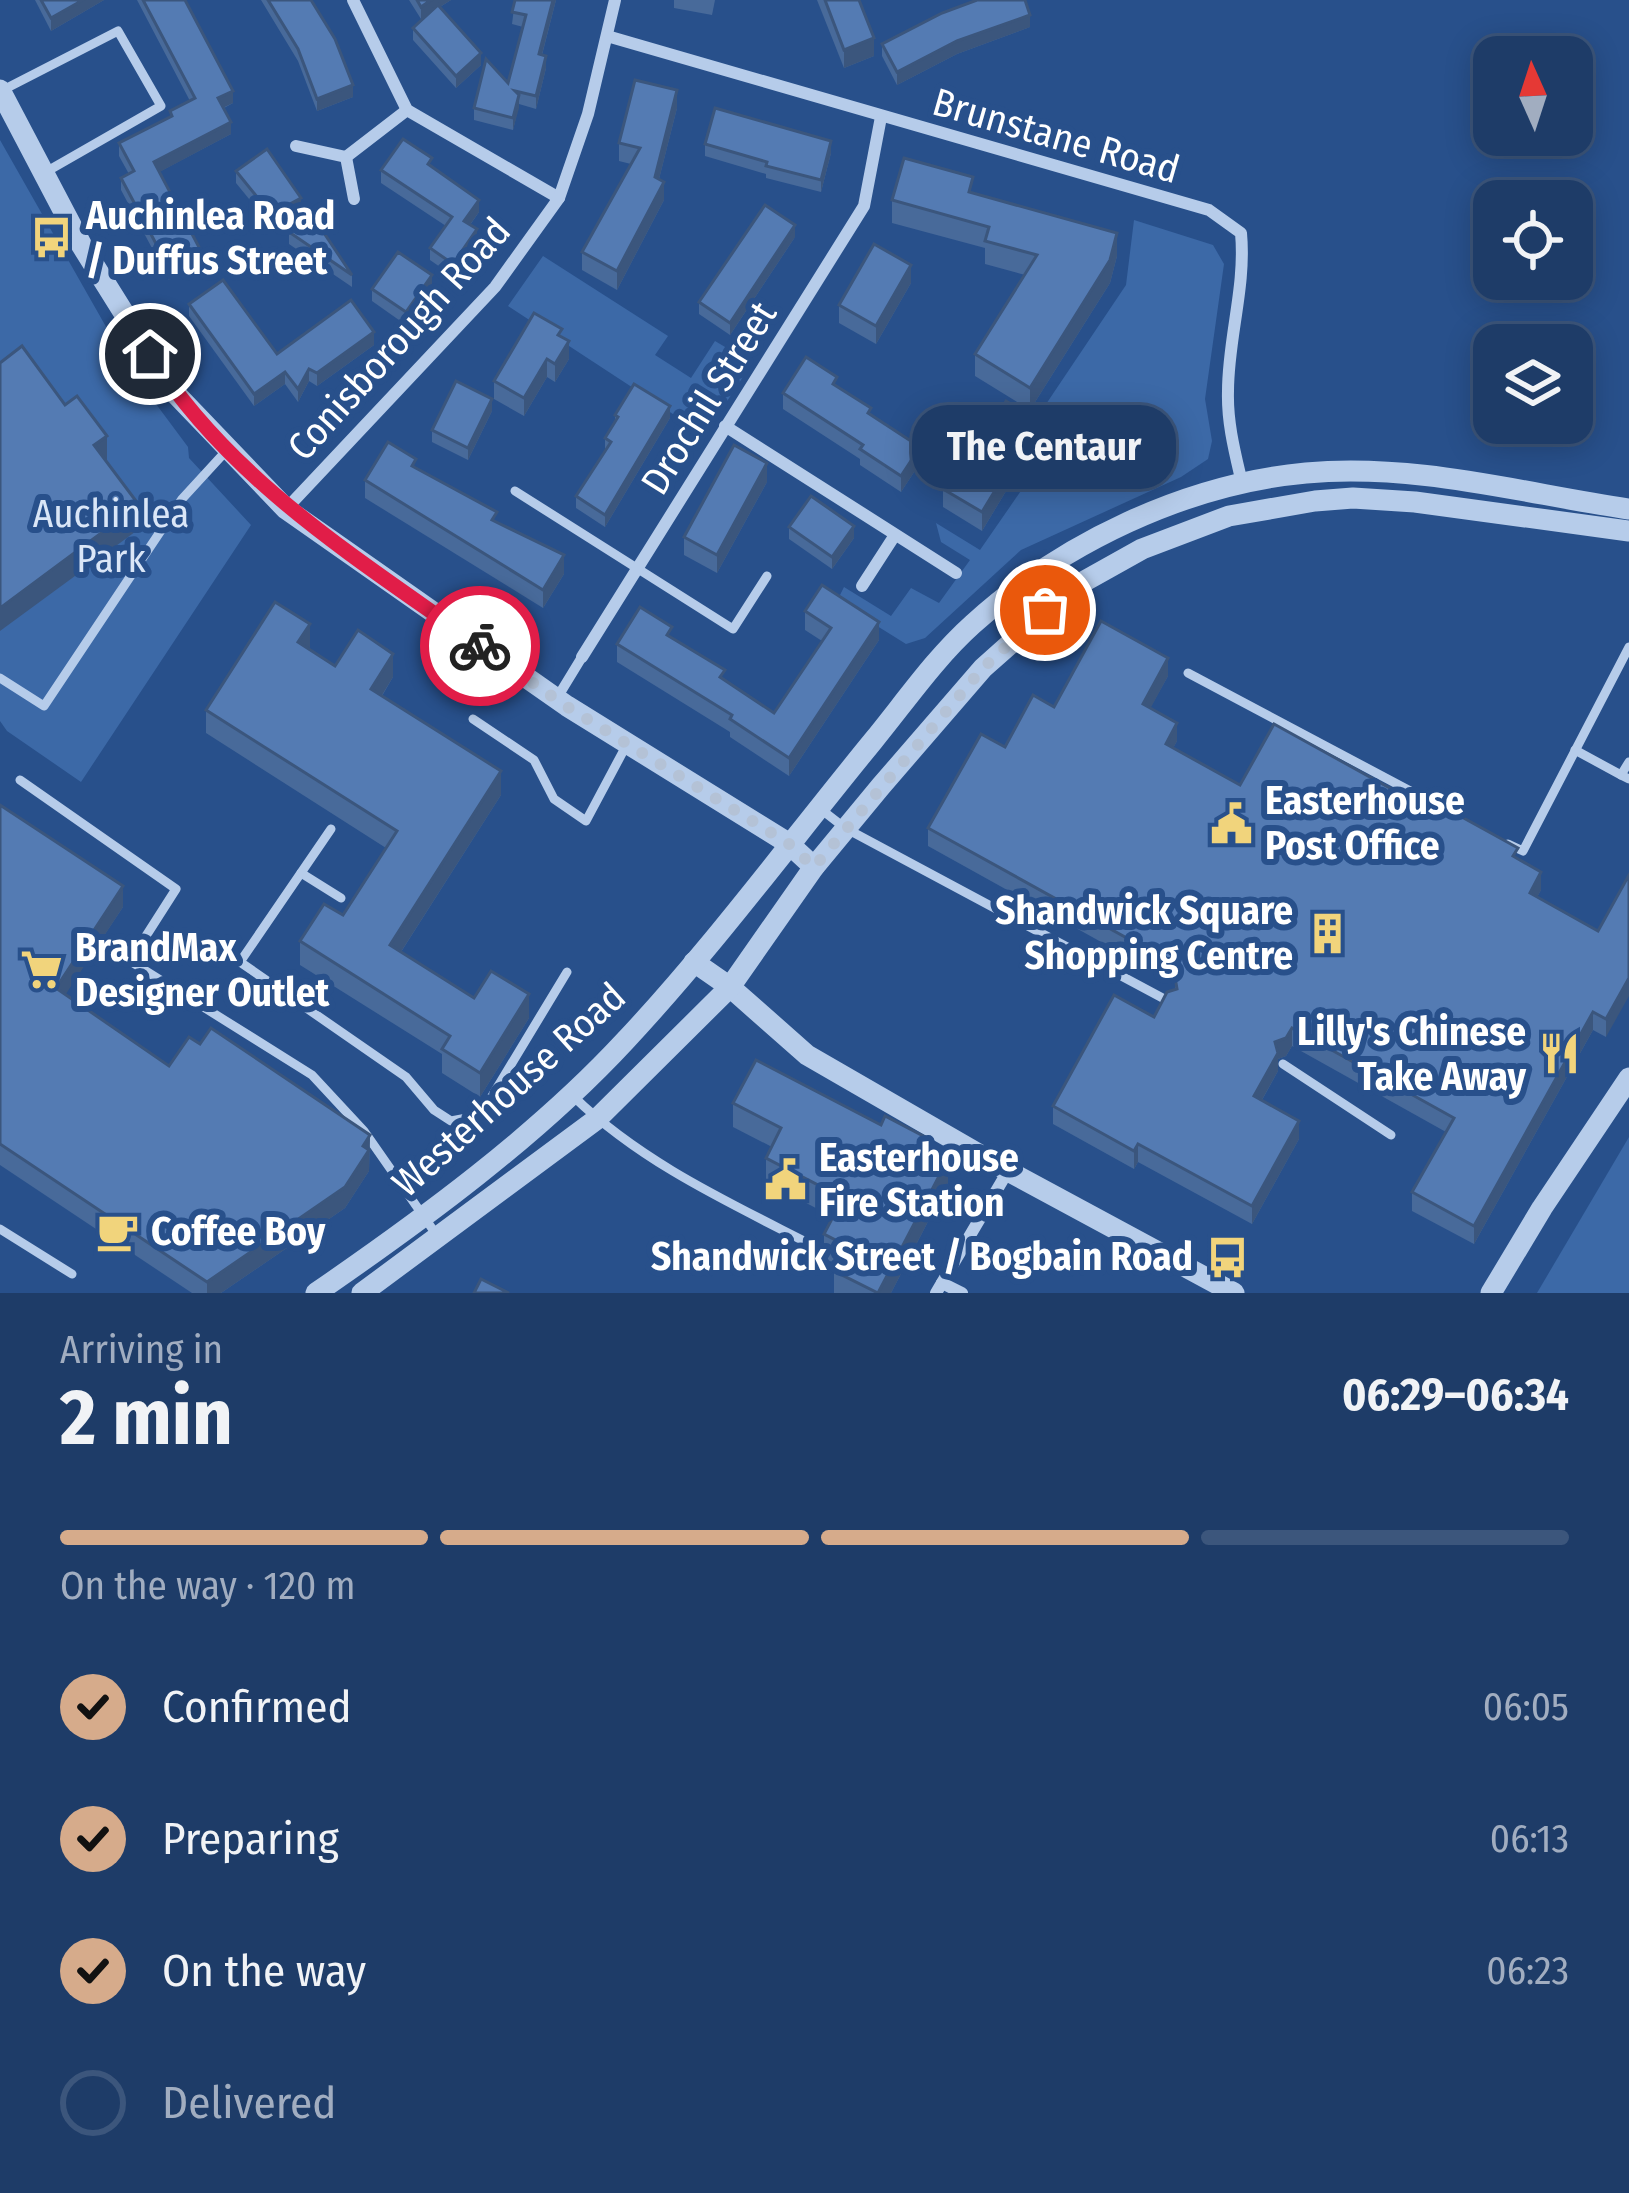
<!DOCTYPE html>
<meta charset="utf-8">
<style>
body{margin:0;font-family:"Fira Sans Condensed",sans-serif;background:#2b4771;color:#f1f3f6;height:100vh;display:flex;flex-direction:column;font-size:45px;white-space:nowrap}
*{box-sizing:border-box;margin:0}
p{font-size:39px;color:#a1adc0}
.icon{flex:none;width:66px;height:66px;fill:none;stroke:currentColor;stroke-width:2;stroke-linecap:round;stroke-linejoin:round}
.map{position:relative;height:1293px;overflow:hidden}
.side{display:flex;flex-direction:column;background:#1e3c68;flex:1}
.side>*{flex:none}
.needle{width:78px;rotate:357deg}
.buttons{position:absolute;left:1473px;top:36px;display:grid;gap:24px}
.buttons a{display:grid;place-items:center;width:120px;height:120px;border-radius:24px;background:#1e3c68;box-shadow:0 6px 30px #0003,0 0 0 3px #3c567c;font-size:60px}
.pin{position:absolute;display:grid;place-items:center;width:102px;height:102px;color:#fff;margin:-51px;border:6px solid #fff;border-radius:50%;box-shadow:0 3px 12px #0007}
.courier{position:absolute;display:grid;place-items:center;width:120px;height:120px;margin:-60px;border:9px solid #e11d48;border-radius:50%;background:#fff;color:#222;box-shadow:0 3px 15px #0007}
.bubble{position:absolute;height:84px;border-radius:36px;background:#1e3c68;box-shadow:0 6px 30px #0003,0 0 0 3px #3c567c;font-size:39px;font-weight:700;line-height:84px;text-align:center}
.overview em{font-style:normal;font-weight:700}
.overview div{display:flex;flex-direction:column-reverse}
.overview{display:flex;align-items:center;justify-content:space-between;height:204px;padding:0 60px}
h1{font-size:78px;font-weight:700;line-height:90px}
.bar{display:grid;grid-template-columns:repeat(4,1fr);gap:18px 12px;align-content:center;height:144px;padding:0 60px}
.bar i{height:15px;border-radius:9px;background:#3c567c}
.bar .active{background:#d6ab8b}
.bar p{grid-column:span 4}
ol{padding:0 60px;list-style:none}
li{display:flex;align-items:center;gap:36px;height:132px}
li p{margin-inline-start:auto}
li .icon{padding:12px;border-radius:50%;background:#d6ab8b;color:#111;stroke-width:4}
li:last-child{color:#a1adc0}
li i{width:66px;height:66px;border:6px solid #3c567c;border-radius:50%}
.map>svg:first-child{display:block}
</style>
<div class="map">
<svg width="1629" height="1293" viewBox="0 0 1629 1293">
<rect width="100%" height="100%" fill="#28508b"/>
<g fill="#3c69a7">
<polygon points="0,140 130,369 188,447 189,458 251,525 81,782 7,731 0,721"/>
<polygon points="1134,220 1213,245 1224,264 1205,399 1212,441 1208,459 1181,477 1021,550 925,638 906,644 837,601 844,587 891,616 911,588 939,603 970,560 941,542 936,523 980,550 1052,446 1030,428 1126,285"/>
<polygon points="543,256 668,336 655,355 691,378 715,341 752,363 705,435 508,306"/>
<polygon points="1629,1137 1629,1293 1537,1293"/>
</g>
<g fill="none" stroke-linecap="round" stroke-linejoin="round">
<g stroke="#b6ccea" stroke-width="9">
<polyline points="1,91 118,31 161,106 44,173"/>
<polyline points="515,491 733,629 767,576"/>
<polyline points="1188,673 1446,810"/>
<polyline points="0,678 44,706 182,499 227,450"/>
<polyline points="473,719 534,760 554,799 586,821 626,746"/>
<polyline points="1575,750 1621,775"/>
<polyline points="1629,762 1621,775 1629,779"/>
<polyline points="20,780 176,889 130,961 312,1075 364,1131 438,1237"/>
<polyline points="818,807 845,828 1170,1002"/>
<polyline points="331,829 240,962 406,1077 434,1110 451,1121 472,1117 489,1101 567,972"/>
<polyline points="1508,844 1523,851 1629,647"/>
<polyline points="301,873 341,898"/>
<polyline points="1283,1064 1391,1135"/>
<path d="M574 1097C641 1162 728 1202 810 1244"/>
<polyline points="0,1229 72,1274"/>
</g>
<polyline stroke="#b6ccea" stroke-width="10" points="557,698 582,657"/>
<g stroke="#b6ccea" stroke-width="12">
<polyline points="353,0 407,110 559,198"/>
<path d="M607 36 1209 210 1241 233C1246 287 1228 338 1228 391 1227 423 1235 453 1242 483"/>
<polyline points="296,146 346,157 354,199"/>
<polyline points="346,157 407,110"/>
<polyline points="725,426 956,573"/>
<polyline points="286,509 495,287 559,198 588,114 615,0"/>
<polyline points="862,586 895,535"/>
<polyline points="582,657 864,206 881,117"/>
<polyline points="942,1283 962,1293"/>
<polyline points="936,1293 1008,1171"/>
</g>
<g stroke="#b6ccea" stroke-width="21">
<polyline points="0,90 82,246 172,390 286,509 567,706 788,843 814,867"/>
<polyline points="694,962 730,987 807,1055 1008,1171 1234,1293"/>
<path d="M316 1293C422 1220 537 1136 625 1041 713 947 791 841 873 741 905 702 935 658 973 624 1062 543 1186 484 1306 473 1416 463 1521 493 1629 509"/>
<polyline points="362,1293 597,1119 730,987 814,867 881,786 983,668 1074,587 1142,549 1229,516 1315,501 1353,498 1415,502 1629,531"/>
<polyline points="1491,1293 1542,1208 1629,1078"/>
</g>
</g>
<g fill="#486a9a">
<polygon points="35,0 104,0 51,31"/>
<polygon points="137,0 185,0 233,103 224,108 231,134 159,172 201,263 169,280 121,190 121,178 129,174 119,156 119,143 170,117 170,111 190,101"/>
<polygon points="261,0 311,0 353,97 317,111 298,61"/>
<polygon points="409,0 451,0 440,7 481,65 456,88 413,40 413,28 428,14 421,19"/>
<polygon points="515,0 556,0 542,55 546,68 536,109 519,104 513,130 474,120 474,108 508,83 523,27 512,24"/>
<polygon points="674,0 715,0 712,15 674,8"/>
<polygon points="817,0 859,0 874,56 844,68"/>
<polygon points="1030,27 957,54 897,85 882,56 882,44"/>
<polygon points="677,108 659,179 664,200 617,290 582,270 582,252 631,164 619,161 619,143"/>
<polygon points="705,144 831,153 821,192 766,178 766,174 705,156"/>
<polygon points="432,167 479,212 470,225 477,242 453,276 430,260 430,248 446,226 381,183 381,170"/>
<polygon points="236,171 301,211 271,226 236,183"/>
<polygon points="973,194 1117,256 1110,283 1030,410 975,376 975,354 1025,275 985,264 985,248 892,223 892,200"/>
<polygon points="289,232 352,275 352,287 289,244"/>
<polygon points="795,237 730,335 699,314 699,302"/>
<polygon points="911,283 876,344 839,323 839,305"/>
<polygon points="432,288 406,325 372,301 372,289"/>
<polygon points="189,304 277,354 374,345 317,386 309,381 298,402 285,384 254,406 189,316"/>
<polygon points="562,337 569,359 555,382 547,377 524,416 494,399 494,381"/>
<polygon points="837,386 871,415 920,463 901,492 860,465 860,459 783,409 783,393"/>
<polygon points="492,411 468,460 432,442 432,430"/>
<polygon points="615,415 670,418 605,527 576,508 576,496 605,451 605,438 615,422"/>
<polygon points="1038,438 982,531 943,507 943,489 970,461"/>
<polygon points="416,468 497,522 564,574 543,608 365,498 365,480"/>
<polygon points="767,482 717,573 684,555 684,537"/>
<polygon points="789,527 854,538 832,569 789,539"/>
<polygon points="805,611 879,640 789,776 730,737 730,732 617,662 617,644 725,680 774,713 822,641 805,630"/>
<polygon points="310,648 309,649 335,666 393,677 382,696 501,795 401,952 474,998 529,1018 480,1097 442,1073 442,1054 300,965 300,941 343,915 386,848 206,733 206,710"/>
<polygon points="1168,676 1150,708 1177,741 1173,748 1240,785 1518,858 1541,890 1537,897 1598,931 1629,875 1606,1037 1593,1030 1474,1244 1412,1211 1412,1192 1446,1132 1292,1046 1286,1056 1278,1059 1278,1071 1262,1100 1299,1139 1252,1224 1138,1162 1134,1169 1053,1124 1053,1106 1154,1017 1175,990 1175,983 928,846 928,828 1005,747 1054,707"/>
<polygon points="0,805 123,907 65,994 169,1066 200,1044 370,1135 369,1171 345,1208 221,1293 192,1293 0,1165"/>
<polygon points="733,1103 927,1149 948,1183 891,1293 834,1293 834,1271 838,1265 824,1258 824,1234 833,1217 766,1182 766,1158 772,1147 733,1127"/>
</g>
<g fill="#3b567d">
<polygon points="83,0 104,0 51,31 51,18"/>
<polygon points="431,0 451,0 421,19 421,7"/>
<polygon points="553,0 556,0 539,66 539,54"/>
<polygon points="1030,15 1030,27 957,54 897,85 897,72 957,41"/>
<polygon points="874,38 874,56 844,68 844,50"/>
<polygon points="481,53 481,65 456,88 456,76"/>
<polygon points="546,56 546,68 536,109 536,96"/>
<polygon points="353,85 353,97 317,111 317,99"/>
<polygon points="677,90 677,108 655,195 655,177"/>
<polygon points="233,91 233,103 218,110 218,98"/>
<polygon points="519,95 519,108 513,130 513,118"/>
<polygon points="231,122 231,134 154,175 154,162"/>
<polygon points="831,141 831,153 821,192 821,180"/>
<polygon points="664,182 664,200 617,290 617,271"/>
<polygon points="301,198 301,211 271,226 271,214"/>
<polygon points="479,200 479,212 464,233 464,221"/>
<polygon points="795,225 795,237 730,335 730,323"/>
<polygon points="477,229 477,242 453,276 453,264"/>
<polygon points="1117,233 1117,256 1110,283 1030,410 1030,388"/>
<polygon points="201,251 201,263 169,280 169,268"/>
<polygon points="911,265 911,283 876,344 876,326"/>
<polygon points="432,275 432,288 406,325 406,312"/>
<polygon points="374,332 374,345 317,386 317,373"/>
<polygon points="569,341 569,359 555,382 555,364"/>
<polygon points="547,359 547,377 524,416 524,398"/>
<polygon points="309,369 309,381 298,402 298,389"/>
<polygon points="285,372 285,384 254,406 254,394"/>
<polygon points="492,399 492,411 468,460 468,448"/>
<polygon points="670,406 670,418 605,527 605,515"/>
<polygon points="1038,420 1038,438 982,531 982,512"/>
<polygon points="107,436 107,460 94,469 94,445"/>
<polygon points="920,447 920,463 901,492 901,476"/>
<polygon points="767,463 767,482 717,573 717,555"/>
<polygon points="139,505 139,529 0,631 0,608"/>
<polygon points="854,526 854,538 832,569 832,557"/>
<polygon points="564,555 564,574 543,608 543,590"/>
<polygon points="879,622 879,640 789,776 789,758"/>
<polygon points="310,624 310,648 298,666 298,642"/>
<polygon points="393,654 393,677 371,713 371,689"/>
<polygon points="1168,658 1168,676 1143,722 1143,704"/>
<polygon points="1177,723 1177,741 1166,762 1166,744"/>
<polygon points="501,771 501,795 390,969 390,945"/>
<polygon points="1541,872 1541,890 1530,911 1530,893"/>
<polygon points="123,886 123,907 56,1009 56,988"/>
<polygon points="1629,978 1629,996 1606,1037 1606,1019"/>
<polygon points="529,994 529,1018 480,1097 480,1073"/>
<polygon points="1593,1012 1593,1030 1474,1244 1474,1226"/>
<polygon points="1292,1028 1292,1046 1286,1056 1278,1059 1278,1071 1254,1114 1254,1096 1275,1042"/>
<polygon points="1299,1121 1299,1139 1252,1224 1252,1206"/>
<polygon points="370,1135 369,1171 345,1208 221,1293 207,1293 207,1282 363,1146"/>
<polygon points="1138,1144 1138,1162 1134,1169 1134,1151"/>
<polygon points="948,1159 948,1183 891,1293 878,1293"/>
</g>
<g fill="#547bb3" stroke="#3b567d" stroke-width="3">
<polygon points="41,0 83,0 51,18"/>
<polygon points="143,0 185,0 233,91 218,98 231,122 154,162 201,251 169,268 121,178 134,171 119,143 172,116 170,111 195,98"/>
<polygon points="268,0 311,0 335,39 353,85 317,99 298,49"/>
<polygon points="417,0 431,0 421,7"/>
<polygon points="515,0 553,0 539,54 546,56 536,96 515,91 519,95 513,118 474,108 486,59 508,83 526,15 512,12"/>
<polygon points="825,0 859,0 874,38 844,50"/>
<polygon points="977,0 1025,0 1030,15 957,41 897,72 882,44 942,13"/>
<polygon points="438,5 481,53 456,76 413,28"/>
<polygon points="635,80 677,90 655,177 664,182 617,271 582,252 640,148 619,143"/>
<polygon points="715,108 831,141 821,180 766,166 767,162 705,144"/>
<polygon points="403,139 432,158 428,164 479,200 464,221 477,229 453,264 430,248 452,217 381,170"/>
<polygon points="267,149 301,198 271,214 236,171"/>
<polygon points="904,158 973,177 969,192 1117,233 1110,260 1030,388 975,354 1037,255 985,241 989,227 892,200"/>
<polygon points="765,205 795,225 730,323 699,302"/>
<polygon points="312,215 352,275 289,232"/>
<polygon points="874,244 911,265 876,326 839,305"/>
<polygon points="398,252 432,275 406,312 372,289"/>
<polygon points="223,280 277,354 351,300 374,332 317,373 309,369 298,389 285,372 254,394 189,304"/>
<polygon points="534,313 562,329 558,335 569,341 555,364 547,359 524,398 494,381"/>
<polygon points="22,346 65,405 77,396 107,436 94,445 139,505 0,608 0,363"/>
<polygon points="806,357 837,377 833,384 871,408 868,413 920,447 901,476 860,449 863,445 783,393"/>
<polygon points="456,381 492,399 468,448 432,430"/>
<polygon points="634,384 670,406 605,515 576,496 611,442 605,438 618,417 615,415"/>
<polygon points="1006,401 1038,420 982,512 943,489 963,456 970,461"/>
<polygon points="388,442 416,459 412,466 497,512 492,520 564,555 543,590 365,480"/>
<polygon points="734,445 767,463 717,555 684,537"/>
<polygon points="811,496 854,526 832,557 789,527"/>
<polygon points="822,585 879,622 789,758 730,719 732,715 617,644 640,607 672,627 667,635 725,670 720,677 774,713 831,628 805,611"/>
<polygon points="275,602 310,624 298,642 335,666 358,630 393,654 371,689 501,771 390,945 474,998 491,971 529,994 480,1073 442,1049 450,1036 300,941 324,904 343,915 397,831 206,710"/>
<polygon points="1101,621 1168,658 1143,704 1177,723 1166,744 1240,785 1274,724 1435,813 1440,805 1518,848 1513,856 1541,872 1530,893 1598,931 1629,875 1629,978 1606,1019 1593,1012 1474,1226 1412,1192 1454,1118 1292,1028 1286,1038 1275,1042 1278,1053 1254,1096 1299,1121 1252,1206 1138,1144 1134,1151 1053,1106 1114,995 1154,1017 1167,992 1177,989 1175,977 1181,968 928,828 981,734 1005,747 1033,695 1054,707"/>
<polygon points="0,805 123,886 56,988 169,1066 189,1037 200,1044 211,1028 370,1135 363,1146 369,1150 345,1187 207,1282 0,1144"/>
<polygon points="756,1060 881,1125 885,1116 927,1138 923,1146 948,1159 878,1293 834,1271 847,1246 824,1234 843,1198 766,1158 781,1128 733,1103"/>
<polygon points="481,1279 509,1293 474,1293"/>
</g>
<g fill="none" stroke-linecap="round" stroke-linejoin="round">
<polyline stroke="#b4c2d6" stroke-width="12" stroke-dasharray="0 21.6" points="480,646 566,706 788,843 814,867 983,668 1045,610"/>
<path stroke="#e11d48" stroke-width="15" d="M150 354C231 482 360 560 480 646"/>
</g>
<defs>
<symbol id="bus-bare" viewBox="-9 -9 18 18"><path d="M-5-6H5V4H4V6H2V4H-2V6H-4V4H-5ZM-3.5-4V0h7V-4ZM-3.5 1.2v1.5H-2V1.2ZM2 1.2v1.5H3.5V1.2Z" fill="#f1d47c" stroke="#28508b" stroke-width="2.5" paint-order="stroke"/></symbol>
<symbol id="civic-bare" viewBox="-9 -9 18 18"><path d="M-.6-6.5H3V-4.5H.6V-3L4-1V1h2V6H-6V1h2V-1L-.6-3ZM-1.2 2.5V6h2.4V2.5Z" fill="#f1d47c" stroke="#28508b" stroke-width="2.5" paint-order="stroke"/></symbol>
<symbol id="building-bare" viewBox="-9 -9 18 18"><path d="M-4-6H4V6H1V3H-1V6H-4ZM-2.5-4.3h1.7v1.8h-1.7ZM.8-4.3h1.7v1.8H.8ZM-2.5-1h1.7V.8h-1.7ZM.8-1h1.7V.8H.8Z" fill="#f1d47c" stroke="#28508b" stroke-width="2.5" paint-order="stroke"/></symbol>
<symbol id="supermarket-bare" viewBox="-9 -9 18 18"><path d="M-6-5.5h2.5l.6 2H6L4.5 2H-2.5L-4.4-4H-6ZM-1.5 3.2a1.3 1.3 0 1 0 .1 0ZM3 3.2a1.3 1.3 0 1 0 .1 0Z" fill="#f1d47c" stroke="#28508b" stroke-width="2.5" paint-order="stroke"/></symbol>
<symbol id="restaurant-bare" viewBox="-9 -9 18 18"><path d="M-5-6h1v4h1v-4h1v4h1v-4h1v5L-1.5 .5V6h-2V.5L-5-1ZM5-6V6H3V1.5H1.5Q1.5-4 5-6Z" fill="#f1d47c" stroke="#28508b" stroke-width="2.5" paint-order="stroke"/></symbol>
<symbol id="cafe-bare" viewBox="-9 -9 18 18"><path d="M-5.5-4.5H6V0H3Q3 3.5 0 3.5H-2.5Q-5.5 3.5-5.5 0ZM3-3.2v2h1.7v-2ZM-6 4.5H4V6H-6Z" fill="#f1d47c" stroke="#28508b" stroke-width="2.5" paint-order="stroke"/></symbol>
</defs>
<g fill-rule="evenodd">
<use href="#bus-bare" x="22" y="208" width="59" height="59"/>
<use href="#civic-bare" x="1202" y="794" width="59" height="59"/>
<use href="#building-bare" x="1298" y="904" width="59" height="59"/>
<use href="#supermarket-bare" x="12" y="940" width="59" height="59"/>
<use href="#restaurant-bare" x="1530" y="1024" width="59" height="59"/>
<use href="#civic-bare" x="756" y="1150" width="59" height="59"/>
<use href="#cafe-bare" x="88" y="1202" width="59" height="59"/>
<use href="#bus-bare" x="1198" y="1228" width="59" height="59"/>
</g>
<g text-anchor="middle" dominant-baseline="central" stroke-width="12" stroke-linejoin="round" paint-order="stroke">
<g font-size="39" fill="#fff" stroke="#28508b">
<text transform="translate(1056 136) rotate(16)">Brunstane Road</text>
<text transform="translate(399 339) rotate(-48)">Conisborough Road</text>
<text transform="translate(709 398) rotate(-58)">Drochil Street</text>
<text transform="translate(509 1090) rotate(-42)">Westerhouse Road</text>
</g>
<g font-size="39" font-weight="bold" fill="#fff" stroke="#28508b" text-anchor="start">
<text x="86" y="216">Auchinlea Road<tspan x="86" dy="45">/ Duffus Street</tspan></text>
<text x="1265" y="801">Easterhouse<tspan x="1265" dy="45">Post Office</tspan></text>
<text x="1293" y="911" text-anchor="end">Shandwick Square<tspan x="1293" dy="45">Shopping Centre</tspan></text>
<text x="75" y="948">BrandMax<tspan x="75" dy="45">Designer Outlet</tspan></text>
<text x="1526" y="1032" text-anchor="end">Lilly's Chinese<tspan x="1526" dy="45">Take Away</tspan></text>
<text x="819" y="1158">Easterhouse<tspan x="819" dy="45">Fire Station</tspan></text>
<text x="151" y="1232">Coffee Boy</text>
<text x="1193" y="1257" text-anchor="end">Shandwick Street / Bogbain Road</text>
</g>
<g font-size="39" fill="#dae6f7" stroke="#28508b">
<text x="111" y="514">Auchinlea<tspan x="111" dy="45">Park</tspan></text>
</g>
</g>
</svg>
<div class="buttons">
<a><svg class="needle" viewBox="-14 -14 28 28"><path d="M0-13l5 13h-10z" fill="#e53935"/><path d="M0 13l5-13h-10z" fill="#a1adc0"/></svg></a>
<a><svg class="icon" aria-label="locate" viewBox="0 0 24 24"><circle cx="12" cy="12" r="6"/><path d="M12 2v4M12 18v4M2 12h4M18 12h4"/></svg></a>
<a><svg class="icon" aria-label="layers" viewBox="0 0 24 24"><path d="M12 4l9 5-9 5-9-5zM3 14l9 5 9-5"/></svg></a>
</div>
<div class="pin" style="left:1045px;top:610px;background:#ea580c"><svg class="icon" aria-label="bag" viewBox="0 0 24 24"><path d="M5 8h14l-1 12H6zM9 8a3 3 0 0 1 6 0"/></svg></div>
<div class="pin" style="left:150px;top:354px;background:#1f2937"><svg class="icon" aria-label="home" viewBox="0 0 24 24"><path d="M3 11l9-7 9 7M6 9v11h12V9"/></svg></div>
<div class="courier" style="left:480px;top:646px"><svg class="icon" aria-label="bike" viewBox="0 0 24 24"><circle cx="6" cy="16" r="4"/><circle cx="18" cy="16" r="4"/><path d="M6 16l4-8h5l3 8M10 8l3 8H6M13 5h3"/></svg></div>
<div class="bubble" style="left:912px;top:405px;width:264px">The Centaur</div>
</div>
<section class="side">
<div class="overview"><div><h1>2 min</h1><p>Arriving in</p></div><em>06:29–06:34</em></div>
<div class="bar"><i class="active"></i><i class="active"></i><i class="active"></i><i></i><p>On the way · 120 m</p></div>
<ol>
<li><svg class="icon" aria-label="check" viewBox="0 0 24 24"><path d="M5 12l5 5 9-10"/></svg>Confirmed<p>06:05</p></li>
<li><svg class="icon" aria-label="check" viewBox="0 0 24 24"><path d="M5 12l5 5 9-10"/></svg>Preparing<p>06:13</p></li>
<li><svg class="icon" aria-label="check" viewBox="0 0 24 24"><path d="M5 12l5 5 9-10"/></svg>On the way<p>06:23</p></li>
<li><i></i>Delivered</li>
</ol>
</section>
